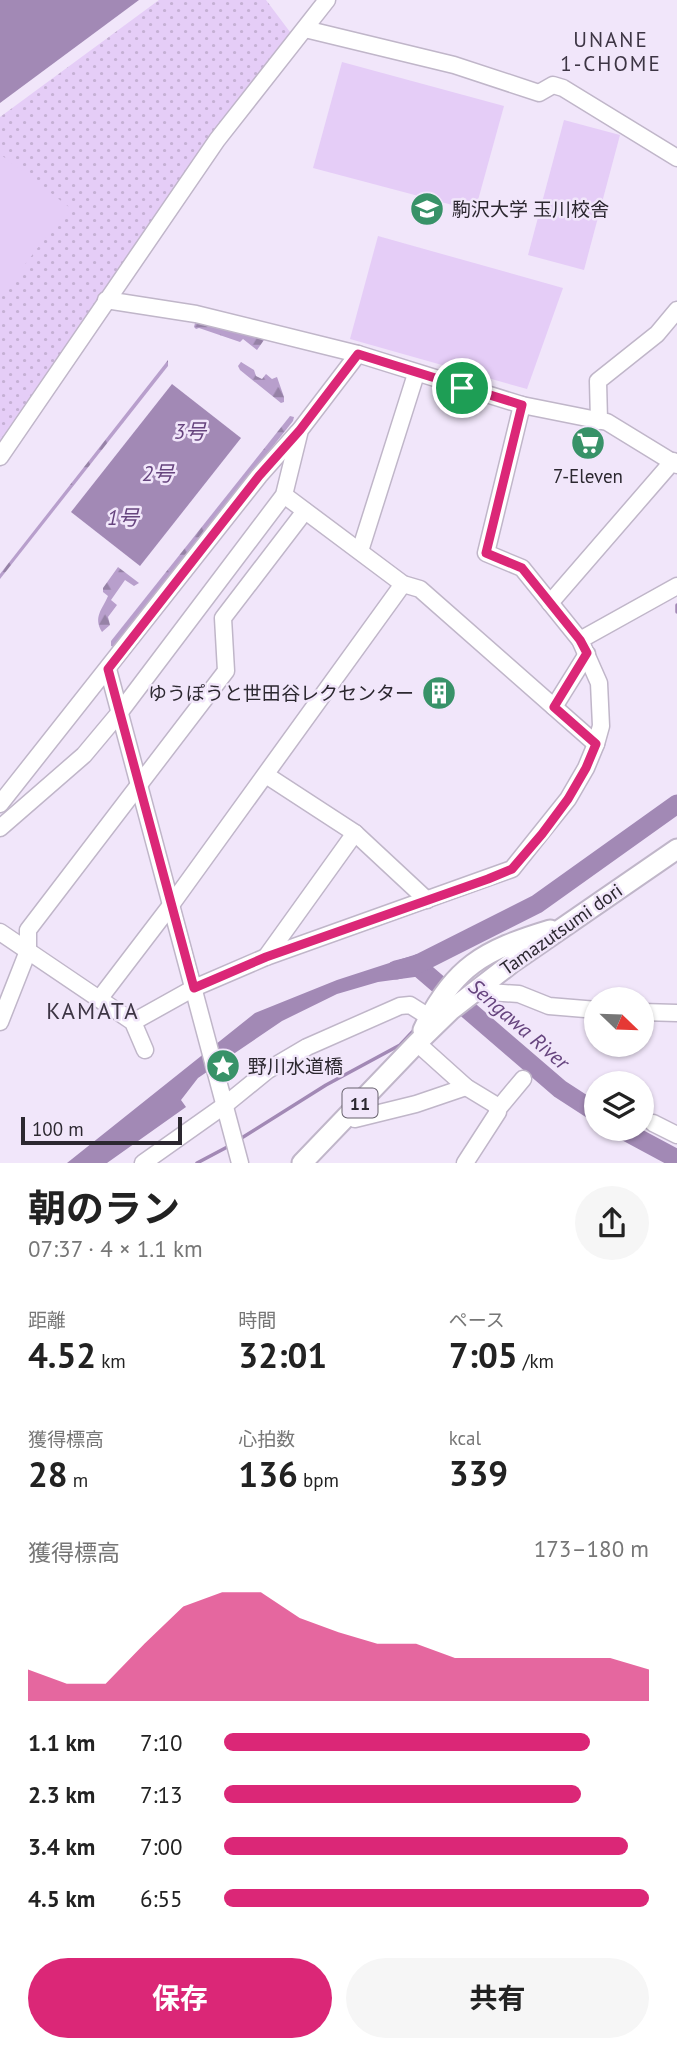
<!DOCTYPE html>
<html lang="ja">
<head>
<meta charset="utf-8">
<style>
  body { margin:0; font-family:"PT Sans","Noto Sans JP",sans-serif; background:#f6f6f6; color:#222; height:100vh; display:flex; flex-direction:column; font-size:26px; white-space:nowrap }
  * { box-sizing:border-box; margin:0 }
  p { font-size:23px; color:#767676 }
  .icon { flex:none; width:38px; height:38px; fill:none; stroke:currentColor; stroke-width:2; stroke-linecap:round; stroke-linejoin:round }
  .map { position:relative; height:1163px; overflow:hidden }
  .side { display:flex; flex-direction:column; background:#fff; flex:1 }
  .side>* { flex:none }
  .needle { width:46px; rotate:113deg }
  .controls { position:absolute; left:584px; top:987px; display:grid; gap:14px }
  .controls a { display:grid; place-items:center; width:70px; height:70px; border-radius:50%; background:#fff; box-shadow:0 2px 5px #0004; font-size:35px }
  .scale { position:absolute; left:21px; bottom:18px; width:161px; box-sizing:border-box; padding-left:7px; border:4px solid #2c2830; border-top:0; font-size:19px; line-height:24px; white-space:nowrap; color:#2c2830; -webkit-text-stroke:5px #f1e6fa; paint-order:stroke }
  .pin { position:absolute; display:grid; place-items:center; width:60px; height:60px; color:#fff; margin:-30px; border:4px solid #fff; border-radius:50%; box-shadow:0 2px 7px #0007 }
  .round { display:grid; place-items:center; flex:none; width:74px; height:74px; border-radius:37px; background:#f6f6f6 }
  .headline { display:flex; align-items:center; justify-content:space-between; height:119px; padding:0 28px }
  h1 { font-size:38px; font-weight:700; line-height:52px }
  .metrics { display:grid; grid-template-columns:repeat(3,1fr); gap:10px; height:119px; padding:7px 28px }
  .metrics div { display:grid; align-content:center }
  .metrics b { font-size:35px; font-weight:700 }
  .metrics small { font-size:19px; font-weight:400 }
  .metrics p { font-size:19px }
  .chart { height:196px; padding:14px 28px }
  .chart p { display:flex; justify-content:space-between }
  .chart svg { width:100%; height:126px; margin-top:7px; fill:#db2777; opacity:.7 }
  .primary-button { display:flex; gap:14px; margin-top:auto; padding:14px 28px }
  .primary-button a { flex:1; height:80px; border-radius:42px; background:#db2777; color:#fff; font-size:28px; font-weight:700; line-height:80px; text-align:center }
  .primary-button a+a { background:#f6f6f6; color:#222 }
  ul { padding:0 28px; list-style:none; font-size:23px }
  li { display:grid; grid-template-columns:112px 84px 1fr; align-items:center; height:52px }
  li i { height:18px; border-radius:9px; background:#db2777 }
  .map>svg:first-child { display:block }
  .grass { fill:url(#grass-dots) }
  .forest { fill:url(#forest-firs) }
  .park { fill:#e5cdf7 }
  .water { fill:#a289b5 }
  .lines { fill:none; stroke-linecap:round; stroke-linejoin:round }
  .stream { stroke:#a289b5; stroke-width:3.5 }
  .river { stroke:#a289b5; stroke-width:19 }
  .minor-casing { stroke:#c0b6c9; stroke-width:19 }
  .major-casing { stroke:#c0b6c9; stroke-width:23 }
  .minor { stroke:#fff; stroke-width:16 }
  .major { stroke:#fff; stroke-width:19 }
  .route-casing { stroke:#fff; stroke-width:14 }
  .route { stroke:#db2777; stroke-width:9 }
  .labels { text-anchor:middle; dominant-baseline:central; stroke-width:5; stroke-linejoin:round; paint-order:stroke }
  .shield { fill:#f1e6fa; stroke:#67616d; stroke-width:2 }
  .shield-label { font-size:18px; font-weight:bold; fill:#2c2830 }
  .poi-label { font-size:19px; fill:#2c2830; stroke:#f1e6fa; text-anchor:start }
  .street-label { font-size:19px; fill:#2c2830; stroke:#f1e6fa }
  .neighbourhood-label { font-size:21px; letter-spacing:2px; fill:#3d3544; stroke:#f1e6fa }
  .water-label { font-size:21px; font-style:italic; fill:#66447e; stroke:#f1e6fa }
  .quarter-label { font-size:23px; letter-spacing:2px; fill:#3d3544; stroke:#f1e6fa }
</style>
</head>
<body>
<div class="map">
<svg width="677" height="1163" viewBox="0 0 677 1163">
  <defs>
    <pattern id="grass-dots" width="8" height="8" patternUnits="userSpaceOnUse" patternTransform="scale(1.75)"><rect width="8" height="8" fill="#e5cdf7"/><path d="M2 2h.1M6 6h.1" fill="none" stroke="#c5b0d4" stroke-width="1.8" stroke-linecap="round"/></pattern>
    <pattern id="forest-firs" width="22" height="20" patternUnits="userSpaceOnUse" patternTransform="scale(1.75)"><rect width="22" height="20" fill="#b89fcc"/><path d="M5 1l3.5 6h-7zM16 11l3.5 6h-7z" fill="#9682a6"/></pattern>
  </defs>
  <rect width="100%" height="100%" fill="#f1e6fa"/>
  <!-- grass -->
  <path class="grass" d="M159,0H266L293,36L157,212L117,276L0,445V117Z"/>
  <!-- forest -->
  <g class="forest">
    <path d="M195,323L264,338V340L257,350L243,339L240,342L199,328L196,329L194,327Z"/>
    <path d="M168,360V366L0,579V574Z"/>
    <path d="M241,362L254,370L256,376L262,379L266,374L272,379L277,377L284,397V402L281,403L240,370L238,366Z"/>
    <path d="M290,416L294,417L293,421L114,647L111,646V641Z"/>
    <path d="M118,567L139,583L134,586L125,580L111,600L117,605L108,617L110,625L102,632C93,617 102,610 108,596L103,592V588Z"/>
  </g>
  <!-- park -->
  <g class="park">
    <path d="M342,62L504,106L475,211L313,168Z"/>
    <path d="M564,120L620,135L584,270L528,255Z"/>
    <path d="M0,154L69,207L0,297Z"/>
    <path d="M378,236L563,288L527,389L350,339Z"/>
  </g>
  <!-- water -->
  <g class="water">
    <path d="M0,0H139L0,103Z"/>
    <path d="M172,384L241,438L140,566L71,512Z"/>
    <path d="M417,954L422,976L378,982L337,994L282,1021L198,1078L181,1100L186,1107L107,1163H67L255,1013L337,980Z"/>
  </g>
  <g class="lines">
    <!-- stream -->
    <g class="stream">
      <path d="M677,605V612"/>
      <path d="M240,1139L326,1085L400,1045L416,1028"/>
      <path d="M197,1163L231,1145"/>
    </g>
    <!-- river -->
    <g class="river">
      <path d="M416,965L560,1089L597,1113"/>
      <path d="M396,970L416,965L537,904L677,804"/>
      <path d="M621,1129L677,1159"/>
    </g>
    <!-- minor casing -->
    <g class="minor-casing">
      <g id="minor">
        <path d="M305,29L454,65L539,93L553,85L563,88L677,158"/>
        <path d="M106,300L196,314L358,354L522,405L607,422L677,465"/>
        <path d="M599,421L598,381L657,334L677,310"/>
        <path d="M0,457L217,140L327,0"/>
        <path d="M284,495L403,584L420,589L596,744"/>
        <path d="M360,551L416,374"/>
        <path d="M550,603L673,461"/>
        <path d="M580,640L677,586"/>
        <path d="M108,669L240,1163"/>
        <path d="M554,707L587,654"/>
        <path d="M266,775L355,833L427,900"/>
        <path d="M0,804L259,476L298,432"/>
        <path d="M0,828L84,755L120,712L284,495L300,430L358,354"/>
        <path d="M0,932L133,1022L145,1050"/>
        <path d="M266,957L355,833"/>
        <path d="M481,986L489,992L519,994L549,1006L597,1010"/>
        <path d="M100,998L171,905L403,584"/>
        <path d="M642,1012L677,1013"/>
        <path d="M0,1022L28,951V930L226,671L223,618L305,511"/>
        <path d="M133,1022L194,988L266,957L512,869L568,799L586,768L596,744L601,726L599,683L580,640L522,568L486,553L522,405"/>
        <path d="M417,1043L466,1087L494,1104L498,1109"/>
        <path d="M349,1114L355,1119L416,1104L466,1087"/>
        <path d="M653,1123L677,1135"/>
        <path d="M143,1163L225,1105L268,1070L307,1047L400,1006L410,1005L429,1017"/>
        <path d="M465,1163L498,1112V1109L523,1079"/>
      </g>
    </g>
    <!-- major casing -->
    <g class="major-casing">
      <g id="major">
        <path d="M423,1030C453,967 484,950 550,930"/>
        <path d="M302,1163L417,1043L451,1010L513,962L677,849"/>
      </g>
    </g>
    <!-- minor -->
    <use href="#minor" class="minor"/>
    <!-- major -->
    <use href="#major" class="major"/>
  </g>
  <g class="lines">
    <!-- route casing -->
    <g class="route-casing">
      <path id="route" d="M358,354L522,405L486,553L522,568L580,640L587,653L554,707L596,744L586,768L568,799L542,834L512,869L488,879L266,957L194,988L108,669L259,476L300,430Z"/>
    </g>
    <!-- route -->
    <use href="#route" class="route"/>
  </g>
  <!-- icons -->
  <defs>
    <g id="university-disc" transform="scale(1.75)"><circle r="9.5" fill="#389268" stroke="#f1e6fa"/><path d="M0-5L7-2L0 1L-7-2ZM-4 1L0 2.5L4 1V4Q0 6-4 4Z" fill="#fff"/></g>
    <g id="supermarket-disc" transform="scale(1.75)"><circle r="9.5" fill="#389268" stroke="#f1e6fa"/><path d="M-6-5.5h2.5l.6 2H6L4.5 2H-2.5L-4.4-4H-6ZM-1.5 3.2a1.3 1.3 0 1 0 .1 0ZM3 3.2a1.3 1.3 0 1 0 .1 0Z" fill="#fff"/></g>
    <g id="building-disc" transform="scale(1.75)"><circle r="9.5" fill="#389268" stroke="#f1e6fa"/><path d="M-4-6H4V6H1V3H-1V6H-4ZM-2.5-4.3h1.7v1.8h-1.7ZM.8-4.3h1.7v1.8H.8ZM-2.5-1h1.7V.8h-1.7ZM.8-1h1.7V.8H.8Z" fill="#fff"/></g>
    <g id="sight-disc" transform="scale(1.75)"><circle r="9.5" fill="#389268" stroke="#f1e6fa"/><path d="M0-6L1.8-2.2L6-1.7L2.9 1.2L3.7 5.4L0 3.3L-3.7 5.4L-2.9 1.2L-6-1.7L-1.8-2.2Z" fill="#fff"/></g>
  </defs>
  <g fill-rule="evenodd">
    <use href="#university-disc" x="427" y="209"/>
    <use href="#supermarket-disc" x="588" y="443"/>
    <use href="#building-disc" x="439" y="693"/>
    <use href="#sight-disc" x="223" y="1066"/>
  </g>
  <g class="labels">
    <!-- shield labels -->
    <rect class="shield" x="342.5" y="1088.5" width="35" height="29" rx="5"/>
    <g class="shield-label">
      <text x="360" y="1103">11</text>
    </g>
    <!-- poi labels -->
    <g class="poi-label">
      <text x="452" y="209">駒沢大学 玉川校舎</text>
      <text x="588" y="476" text-anchor="middle">7-Eleven</text>
      <text x="414" y="693" text-anchor="end">ゆうぽうと世田谷レクセンター</text>
      <text x="248" y="1066">野川水道橋</text>
    </g>
    <!-- street labels -->
    <g class="street-label">
      <text transform="translate(561 929) rotate(-35)">Tamazutsumi dori</text>
    </g>
    <!-- neighbourhood labels -->
    <g class="neighbourhood-label">
      <text x="611" y="39">UNANE<tspan x="611" dy="24">1-CHOME</tspan></text>
    </g>
    <!-- water labels -->
    <g class="water-label">
      <text x="190" y="431">3号</text>
      <text x="158" y="473">2号</text>
      <text x="123" y="517">1号</text>
      <text transform="translate(519 1024) rotate(41)">Sengawa River</text>
    </g>
    <!-- quarter labels -->
    <g class="quarter-label">
      <text x="93" y="1010">KAMATA</text>
    </g>
  </g>
</svg>
<div class="controls">
<a><svg class="needle" viewBox="-14 -14 28 28"><path d="M0-13l5 13h-10z" fill="#e53935"/><path d="M0 13l5-13h-10z" fill="#767676"/></svg></a>
<a><svg class="icon" aria-label="layers" viewBox="0 0 24 24"><path d="M12 4l9 5-9 5-9-5zM3 14l9 5 9-5"/></svg></a>
</div>
<div class="scale">100 m</div>
<div class="pin" style="left:462px;top:388px;background:#1e9e55"><svg class="icon" aria-label="arrive" viewBox="0 0 24 24"><path d="M6 21V4h12l-3 4 3 4H6"/></svg></div>
</div>
<section class="side">
<div class="headline"><div><h1>朝のラン</h1><p>07:37 · 4 × 1.1 km</p></div><a class="round"><svg class="icon" aria-label="share" viewBox="0 0 24 24"><path d="M12 15V3M7 8l5-5 5 5M5 13v7h14v-7"/></svg></a></div>
<div class="metrics">
<div><p>距離</p><b>4.52<small> km</small></b></div>
<div><p>時間</p><b>32:01</b></div>
<div><p>ペース</p><b>7:05<small> /km</small></b></div>
</div>
<div class="metrics">
<div><p>獲得標高</p><b>28<small> m</small></b></div>
<div><p>心拍数</p><b>136<small> bpm</small></b></div>
<div><p>kcal</p><b>339</b></div>
</div>
<div class="chart"><p><span>獲得標高</span>173–180 m</p>
<svg viewBox="0 0 160 44" preserveAspectRatio="none"><path d="M0 44V33L10 38L20 38L30 24L40 11L50 6L60 6L70 15L80 20L90 24L100 24L110 29L120 29L130 29L140 29L150 29L160 33V44z"/></svg>
</div>
<ul>
<li><b>1.1 km</b>7:10<i style="width:86%"></i></li>
<li><b>2.3 km</b>7:13<i style="width:84%"></i></li>
<li><b>3.4 km</b>7:00<i style="width:95%"></i></li>
<li><b>4.5 km</b>6:55<i style="width:100%"></i></li>
</ul>
<div class="primary-button"><a>保存</a><a>共有</a></div>
</section>
</body>
</html>
